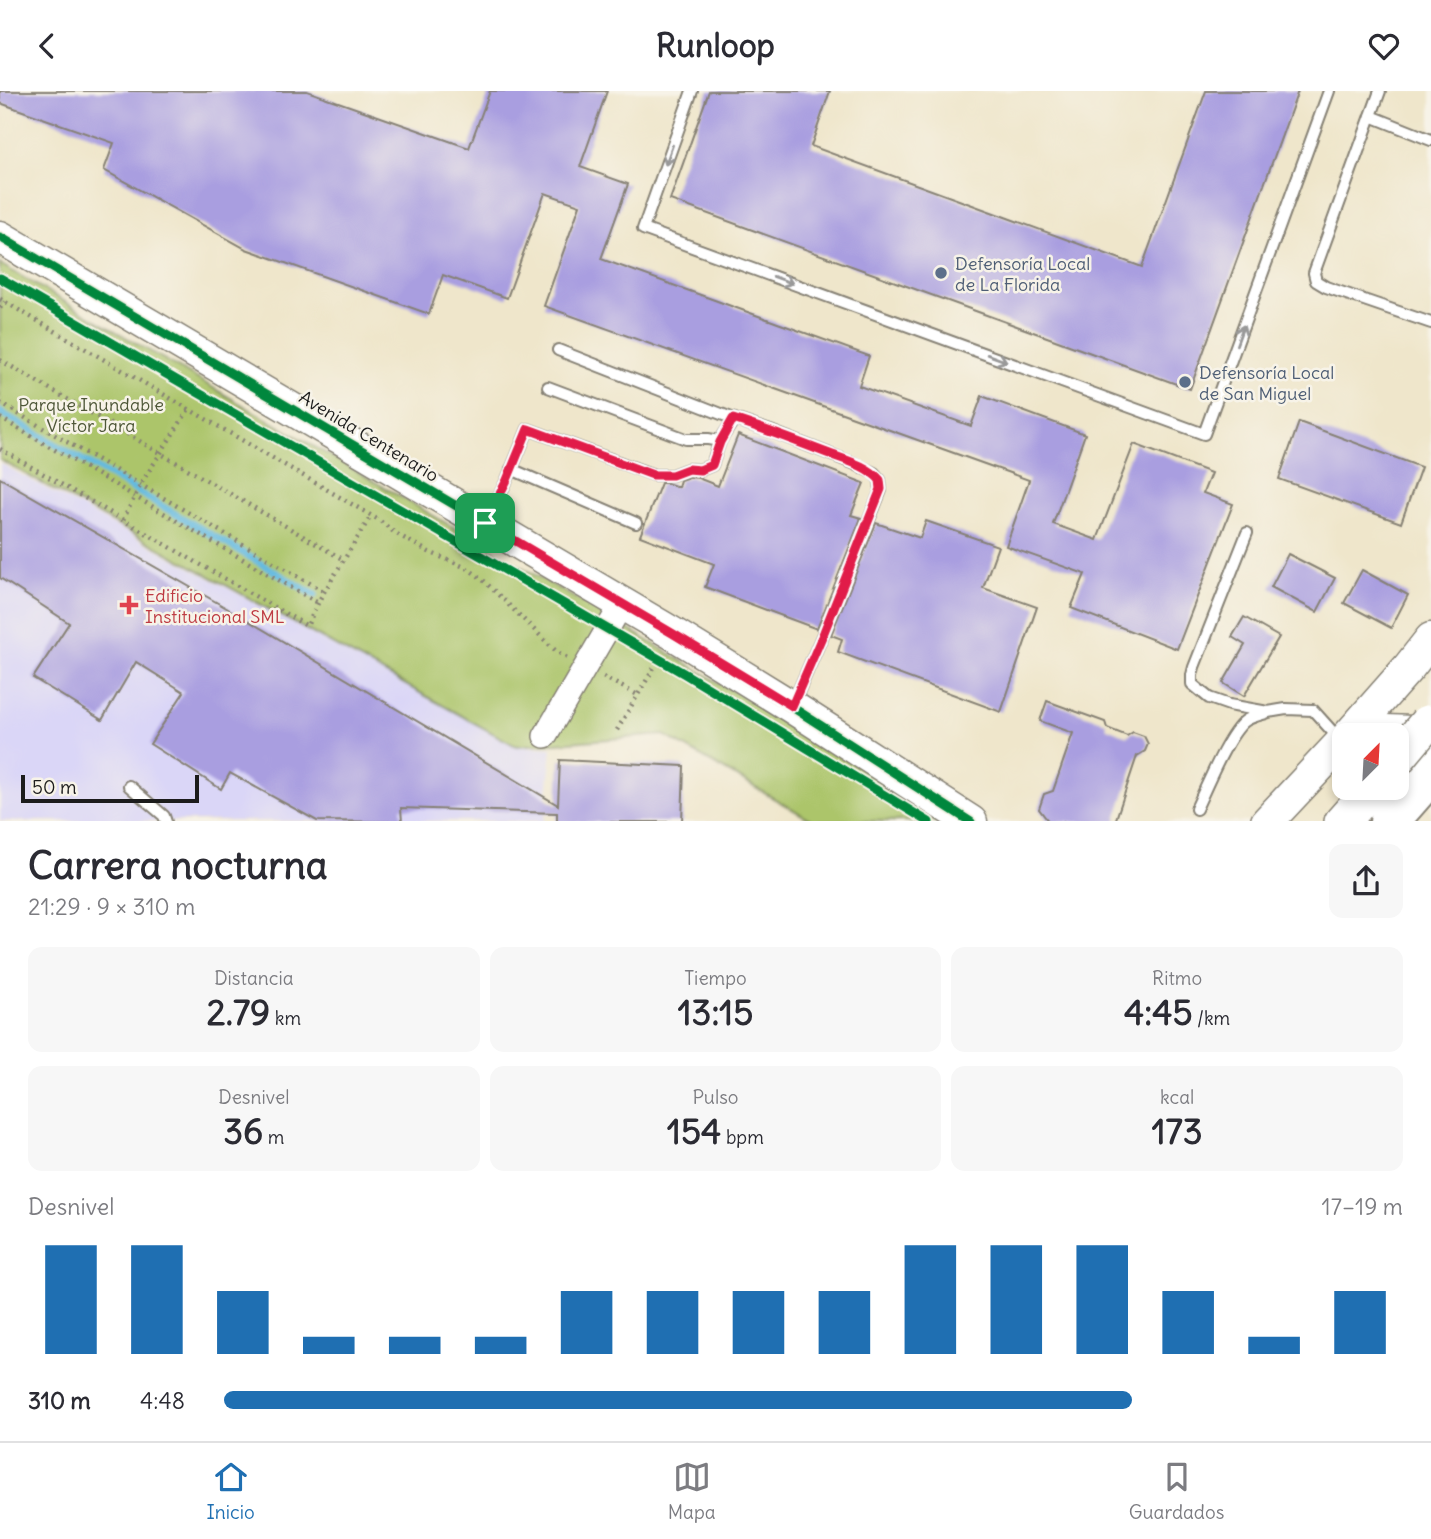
<!DOCTYPE html>
<html lang="es">
<head>
<meta charset="utf-8">
<style>
  body { margin:0; font-family:Delius,sans-serif; background:#f7f7f7; color:#2b2b33; height:100vh; display:flex; flex-direction:column; font-size:26px; white-space:nowrap }
  * { box-sizing:border-box; margin:0 }
  p { font-size:23px; color:#7c7c81 }
  .icon { flex:none; width:38px; height:38px; fill:none; stroke:currentColor; stroke-width:2; stroke-linecap:round; stroke-linejoin:round }
  .map { position:relative; height:730px; overflow:hidden }
  .sheet { display:flex; flex-direction:column; background:#fff; flex:1 }
  .sheet>* { flex:none }
  .needle { width:46px; rotate:24deg }
  .tools { position:absolute; left:1332px; top:632px; display:grid; gap:14px }
  .tools a { display:grid; place-items:center; width:77px; height:77px; border-radius:14px; background:#fff; box-shadow:0 4px 10px #0003; font-size:35px }
  .scale { position:absolute; left:21px; bottom:18px; width:178px; box-sizing:border-box; padding-left:7px; border:4px solid #1c1c1c; border-top:0; font-size:19px; line-height:24px; white-space:nowrap; color:#1c1c1c; -webkit-text-stroke:5px #f7f3e8; paint-order:stroke }
  .pin { position:absolute; display:grid; place-items:center; width:60px; height:60px; color:#fff; margin:-30px; border-radius:14px; box-shadow:0 4px 10px #0006 }
  .round { display:grid; place-items:center; flex:none; width:74px; height:74px; border-radius:14px; background:#f7f7f7 }
  .overview { display:flex; align-items:center; justify-content:space-between; height:119px; padding:0 28px }
  h1 { font-size:38px; font-weight:700; line-height:52px }
  .figures { display:grid; grid-template-columns:repeat(3,1fr); gap:10px; height:119px; padding:7px 28px }
  .figures div { display:grid; align-content:center; border-radius:14px; background:#f7f7f7; text-align:center }
  .figures b { font-size:35px; font-weight:700 }
  .figures small { font-size:19px; font-weight:400 }
  .figures p { font-size:19px }
  .chart { height:196px; padding:14px 28px }
  .chart p { display:flex; justify-content:space-between }
  .chart svg { width:100%; height:126px; margin-top:7px; stroke:#1f6fb2; stroke-width:6 }
  ul { padding:0 28px; list-style:none; font-size:23px }
  li { display:grid; grid-template-columns:112px 84px 1fr; align-items:center; height:52px }
  li i { height:18px; border-radius:9px; background:#1f6fb2 }
  header { display:flex; justify-content:space-between; align-items:center; height:91px; padding:0 28px; background:#fff; font-size:32px; font-weight:700 }
  .tabs { display:flex; justify-content:space-around; align-items:center; height:98px; border-top:2px solid #e1e1e2; background:#fff; font-size:19px; color:#7c7c81 }
  .tabs a { display:grid; justify-items:center; gap:4px }
  .tabs .on { color:#1f6fb2 }
  .map>svg:first-child { display:block }
  .built { fill:#dad6f7 }
  .green { fill:#acc56b; stroke:#647044; stroke-width:2 }
  .lines { fill:none; stroke-linecap:round; stroke-linejoin:round }
  .stream { stroke:#63bae0; stroke-width:7 }
  .building { fill:#a99ee0 }
  .lane-casing { stroke:#868174; stroke-width:14 }
  .street-casing { stroke:#868174; stroke-width:26 }
  .secondary-casing { stroke:#868174; stroke-width:35 }
  .primary-casing { stroke:#868174; stroke-width:38 }
  .highway-casing { stroke:#868174; stroke-width:42 }
  .path { stroke:#868174; stroke-width:4.5; stroke-dasharray:2 5; stroke-linecap:butt }
  .lane { stroke:#fff; stroke-width:10 }
  .street { stroke:#fff; stroke-width:23 }
  .secondary { stroke:#fff; stroke-width:32 }
  .primary { stroke:#fff; stroke-width:35 }
  .highway { stroke:#fff; stroke-width:38 }
  .primary-bridge-casing { stroke:#868174; stroke-width:38; stroke-linecap:butt }
  .primary-bridge { stroke:#fff; stroke-width:35 }
  .cycleway-casing { stroke:#f7f3e8; stroke-width:13 }
  .cycleway { stroke:#00873e; stroke-width:9 }
  .oneway { stroke:#999 }
  .route-casing { stroke:#fff; stroke-width:14 }
  .route { stroke:#e11d48; stroke-width:9 }
  .service-dot { fill:#5c6f8a; stroke:#f7f3e8; stroke-width:2.5 }
  .health-dot { fill:#e0444e; stroke:#f7f3e8; stroke-width:2.5 }
  .labels { text-anchor:middle; dominant-baseline:central; stroke-width:5; stroke-linejoin:round; paint-order:stroke }
  .service-label { font-size:18px; fill:#4e5e75; stroke:#f7f3e8; text-anchor:start }
  .park-label { font-size:18px; fill:#4e5738; stroke:#f7f3e8 }
  .street-label { font-size:18px; fill:#1c1c1c; stroke:#f7f3e8 }
  .health-label { font-size:18px; fill:#be3a42; stroke:#f7f3e8; text-anchor:start }
</style>
</head>
<body>
<header><svg class="icon" aria-label="back" viewBox="0 0 24 24"><path d="M15 5l-7 7 7 7"/></svg>Runloop<svg class="icon" aria-label="heart" viewBox="0 0 24 24"><path d="M12 20l-8-8c-3-5 5-10 8-4 3-6 11-1 8 4z"/></svg></header>
<div class="map">
<svg width="1431" height="731" viewBox="0 0 1431 731">
  <rect width="100%" height="100%" fill="#f7f3e8"/>
  <filter id="ink" filterUnits="userSpaceOnUse"><feTurbulence type="fractalNoise" baseFrequency=".0143" numOctaves="2"/><feDisplacementMap in="SourceGraphic" scale="14" xChannelSelector="R" yChannelSelector="G"/><feConvolveMatrix kernelMatrix="1 2 1 2 8 2 1 2 1" color-interpolation-filters="sRGB"/></filter>
  <filter id="wash" filterUnits="userSpaceOnUse"><feTurbulence type="fractalNoise" baseFrequency=".00686" numOctaves="4" result="noise"/><feDisplacementMap in="SourceGraphic" scale="28" xChannelSelector="R" yChannelSelector="G"/><feGaussianBlur stdDeviation="1.57" result="paint"/><feColorMatrix in="noise" values="0 0 0 0 0 0 0 0 0 0 0 0 0 0 0 0 0 1.4 0 .05"/><feComposite in="paint" operator="in"/></filter>
  <g filter="url(#wash)">
    <rect width="100%" height="100%" fill="#efe6cb"/>
    <!-- built -->
    <path class="built" d="M0,372L515,655L552,657L544,730H0Z"/>
    <!-- green -->
    <path class="green" d="M0,173L623,535L953,730H813L664,644L516,655L0,369Z"/>
    <g class="lines">
      <!-- stream -->
      <path class="stream" d="M0,321L315,504"/>
    </g>
    <g id="blocks">
      <!-- building -->
      <g class="building">
        <path d="M0,0H307L469,57L490,0H607L580,76L628,93L601,168L869,265L859,295L971,335L982,305L1085,343L1053,433L1097,449L1134,353L1211,382L1203,402L1233,413L1177,558L1071,517L1085,483L1006,455L1029,389L544,215L580,114L545,102L507,207L443,184L429,223L246,158L104,79L114,52L0,12Z"/>
        <path d="M709,0H830L811,55L1142,176L1206,0H1298L1190,298L670,109Z"/>
        <path d="M1299,331L1421,376L1401,432L1279,388Z"/>
        <path d="M738,344L864,392L851,424L861,427L817,538L705,496L714,473L640,445L661,392H667L678,396L680,389L689,386L698,387L718,395Z"/>
        <path d="M0,387L237,523L558,714L560,669L684,675L682,731H557V722L401,717L402,731L317,730L230,682L221,698L150,653L184,601L136,571L102,629L33,587L69,532L0,487Z"/>
        <path d="M926,430L998,455L983,497L1037,516L1001,621L838,561L842,548L831,544L876,432L920,447Z"/>
        <path d="M1288,463L1335,487L1317,521L1271,496Z"/>
        <path d="M1362,479L1408,504L1391,537L1344,512Z"/>
        <path d="M1244,526L1279,546L1244,605L1223,592L1245,554L1232,546Z"/>
        <path d="M1047,610L1105,631L1107,637L1127,645L1133,641L1144,645L1148,653L1145,660L1137,665L1115,731H1049L1039,718L1044,703L1053,700L1073,642L1040,630Z"/>
      </g>
    </g>
  </g>
  <g filter="url(#ink)">
    <use href="#blocks" fill-opacity="0" stroke="#868174" stroke-width="2"/>
    <g class="lines">
      <!-- lane casing -->
      <g class="lane-casing">
        <g id="lane">
          <path d="M692,0L643,138L1204,343L1329,0"/>
          <path d="M1380,0L1314,182L1316,190L1326,196L1431,232"/>
          <path d="M1371,25L1431,49"/>
          <path d="M558,259L734,328L773,341L853,372L874,382L880,389L881,399L824,541L793,613"/>
          <path d="M548,296L686,348H708L720,350"/>
          <path d="M511,378L636,432"/>
          <path d="M487,430L507,389L528,338L654,384H672L688,378L700,379L712,374L720,350L734,328"/>
          <path d="M1247,442L1194,576L1192,584V593L1209,607L1229,614L1268,621L1286,618L1313,619L1340,649"/>
          <path d="M129,695L164,725L166,731"/>
          <path d="M1196,718C1206,697 1228,643 1245,630C1250,626 1259,624 1266,622"/>
        </g>
      </g>
      <!-- street casing -->
      <g class="street-casing">
        <path id="street" d="M545,645L622,513"/>
      </g>
      <!-- secondary casing -->
      <g class="secondary-casing">
        <g id="secondary">
          <path d="M0,146L672,542L792,616L971,731"/>
          <path d="M1349,644L1409,576L1431,548"/>
          <path d="M1365,644L1385,640L1413,641L1431,655"/>
          <path d="M1267,731L1344,649"/>
        </g>
      </g>
      <!-- primary casing -->
      <g class="primary-casing">
        <path id="primary" d="M1342,731L1373,696"/>
      </g>
      <!-- highway casing -->
      <g class="highway-casing">
        <path id="highway" d="M1389,731L1431,683"/>
      </g>
      <!-- path -->
      <g class="path">
        <path d="M0,208L379,429L395,442L429,461L467,477L481,487L556,560L567,567"/>
        <path d="M0,217L5,211"/>
        <path d="M0,269L344,469"/>
        <path d="M0,312L325,501"/>
        <path d="M0,327L318,512"/>
        <path d="M0,358L307,535L321,506L371,425"/>
        <path d="M123,429L142,391L189,318"/>
        <path d="M603,586L638,604"/>
        <path d="M617,639L661,565"/>
      </g>
      <!-- lane -->
      <use href="#lane" class="lane"/>
      <!-- street -->
      <use href="#street" class="street"/>
      <!-- secondary -->
      <use href="#secondary" class="secondary"/>
      <!-- primary -->
      <use href="#primary" class="primary"/>
      <!-- highway -->
      <use href="#highway" class="highway"/>
      <!-- primary-bridge casing -->
      <g class="primary-bridge-casing">
        <path id="primary-bridge" d="M1396,669L1427,632"/>
      </g>
      <!-- primary-bridge -->
      <use href="#primary-bridge" class="primary-bridge"/>
      <!-- cycleway casing -->
      <g class="cycleway-casing">
        <g id="cycleway">
          <path d="M0,146L672,542L792,616L971,731"/>
          <path d="M0,187L685,583L929,731"/>
        </g>
      </g>
      <!-- cycleway -->
      <use href="#cycleway" class="cycleway"/>
    </g>
    <!-- one-way arrows -->
    <defs><path id="oneway-shaft" d="M-6 0H5M1.5-3L5.5 0L1.5 3" fill="none" stroke-width="1.6" stroke-linecap="round" stroke-linejoin="round" transform="scale(1.75)"/></defs>
    <g class="oneway">
      <use href="#oneway-shaft" transform="translate(669 64) rotate(110)"/>
      <use href="#oneway-shaft" transform="translate(783 189) rotate(20)"/>
      <use href="#oneway-shaft" transform="translate(1240 244) rotate(-70)"/>
      <use href="#oneway-shaft" transform="translate(997 267) rotate(20)"/>
    </g>
  </g>
  <g class="lines" filter="url(#ink)">
    <!-- route casing -->
    <g class="route-casing">
      <path id="route" d="M733,328C765,338 796,350 827,362C845,369 867,374 880,389L881,398L824,541L792,615L672,542L485,432L507,389L528,338L653,384H672L688,378L700,379L712,374L720,351Z"/>
    </g>
    <!-- route -->
    <use href="#route" class="route"/>
  </g>
  <!-- markers -->
  <g class="service-dot">
    <circle cx="941" cy="182" r="7"/>
    <circle cx="1185" cy="291" r="7"/>
  </g>
  <path class="health-dot" d="M125.5 503.5h7v7h7v7h-7v7h-7v-7h-7v-7h7z"/>
  <g class="labels">
    <!-- service labels -->
    <g class="service-label">
      <text x="955" y="172">Defensoría Local<tspan x="955" dy="21">de La Florida</tspan></text>
      <text x="1199" y="281">Defensoría Local<tspan x="1199" dy="21">de San Miguel</tspan></text>
    </g>
    <!-- park labels -->
    <g class="park-label">
      <text x="91" y="313">Parque Inundable<tspan x="91" dy="21">Víctor Jara</tspan></text>
    </g>
    <!-- street labels -->
    <g class="street-label">
      <text transform="translate(369 345) rotate(31)">Avenida Centenario</text>
    </g>
    <!-- health labels -->
    <g class="health-label">
      <text x="145" y="504">Edificio<tspan x="145" dy="21">Institucional SML</tspan></text>
    </g>
  </g>
</svg>
<div class="tools">
<a><svg class="needle" viewBox="-14 -14 28 28"><path d="M0-13l5 13h-10z" fill="#e53935"/><path d="M0 13l5-13h-10z" fill="#7c7c81"/></svg></a>
</div>
<div class="scale">50 m</div>
<div class="pin" style="left:485px;top:432px;background:#1e9e55"><svg class="icon" aria-label="arrive" viewBox="0 0 24 24"><path d="M6 21V4h12l-3 4 3 4H6"/></svg></div>
</div>
<section class="sheet">
<div class="overview"><div><h1>Carrera nocturna</h1><p>21:29 · 9 × 310 m</p></div><a class="round"><svg class="icon" aria-label="share" viewBox="0 0 24 24"><path d="M12 15V3M7 8l5-5 5 5M5 13v7h14v-7"/></svg></a></div>
<div class="figures">
<div><p>Distancia</p><b>2.79<small> km</small></b></div>
<div><p>Tiempo</p><b>13:15</b></div>
<div><p>Ritmo</p><b>4:45<small> /km</small></b></div>
</div>
<div class="figures">
<div><p>Desnivel</p><b>36<small> m</small></b></div>
<div><p>Pulso</p><b>154<small> bpm</small></b></div>
<div><p>kcal</p><b>173</b></div>
</div>
<div class="chart"><p><span>Desnivel</span>17–19 m</p>
<svg viewBox="0 0 160 44" preserveAspectRatio="none"><path d="M5 44V6M15 44V6M25 44V22M35 44V38M45 44V38M55 44V38M65 44V22M75 44V22M85 44V22M95 44V22M105 44V6M115 44V6M125 44V6M135 44V22M145 44V38M155 44V22"/></svg>
</div>
<ul>
<li><b>310 m</b>4:48<i style="width:77%"></i></li>
</ul>
</section>
<nav class="tabs">
<a class="on"><svg class="icon" aria-label="home" viewBox="0 0 24 24"><path d="M3 11l9-7 9 7M6 9v11h12V9"/></svg>Inicio</a>
<a><svg class="icon" aria-label="map" viewBox="0 0 24 24"><path d="M3 6l6-2 6 2 6-2v14l-6 2-6-2-6 2zM9 4v14M15 6v14"/></svg>Mapa</a>
<a><svg class="icon" aria-label="saved" viewBox="0 0 24 24"><path d="M7 4h10v16l-5-4-5 4z"/></svg>Guardados</a>
</nav>
</body>
</html>
